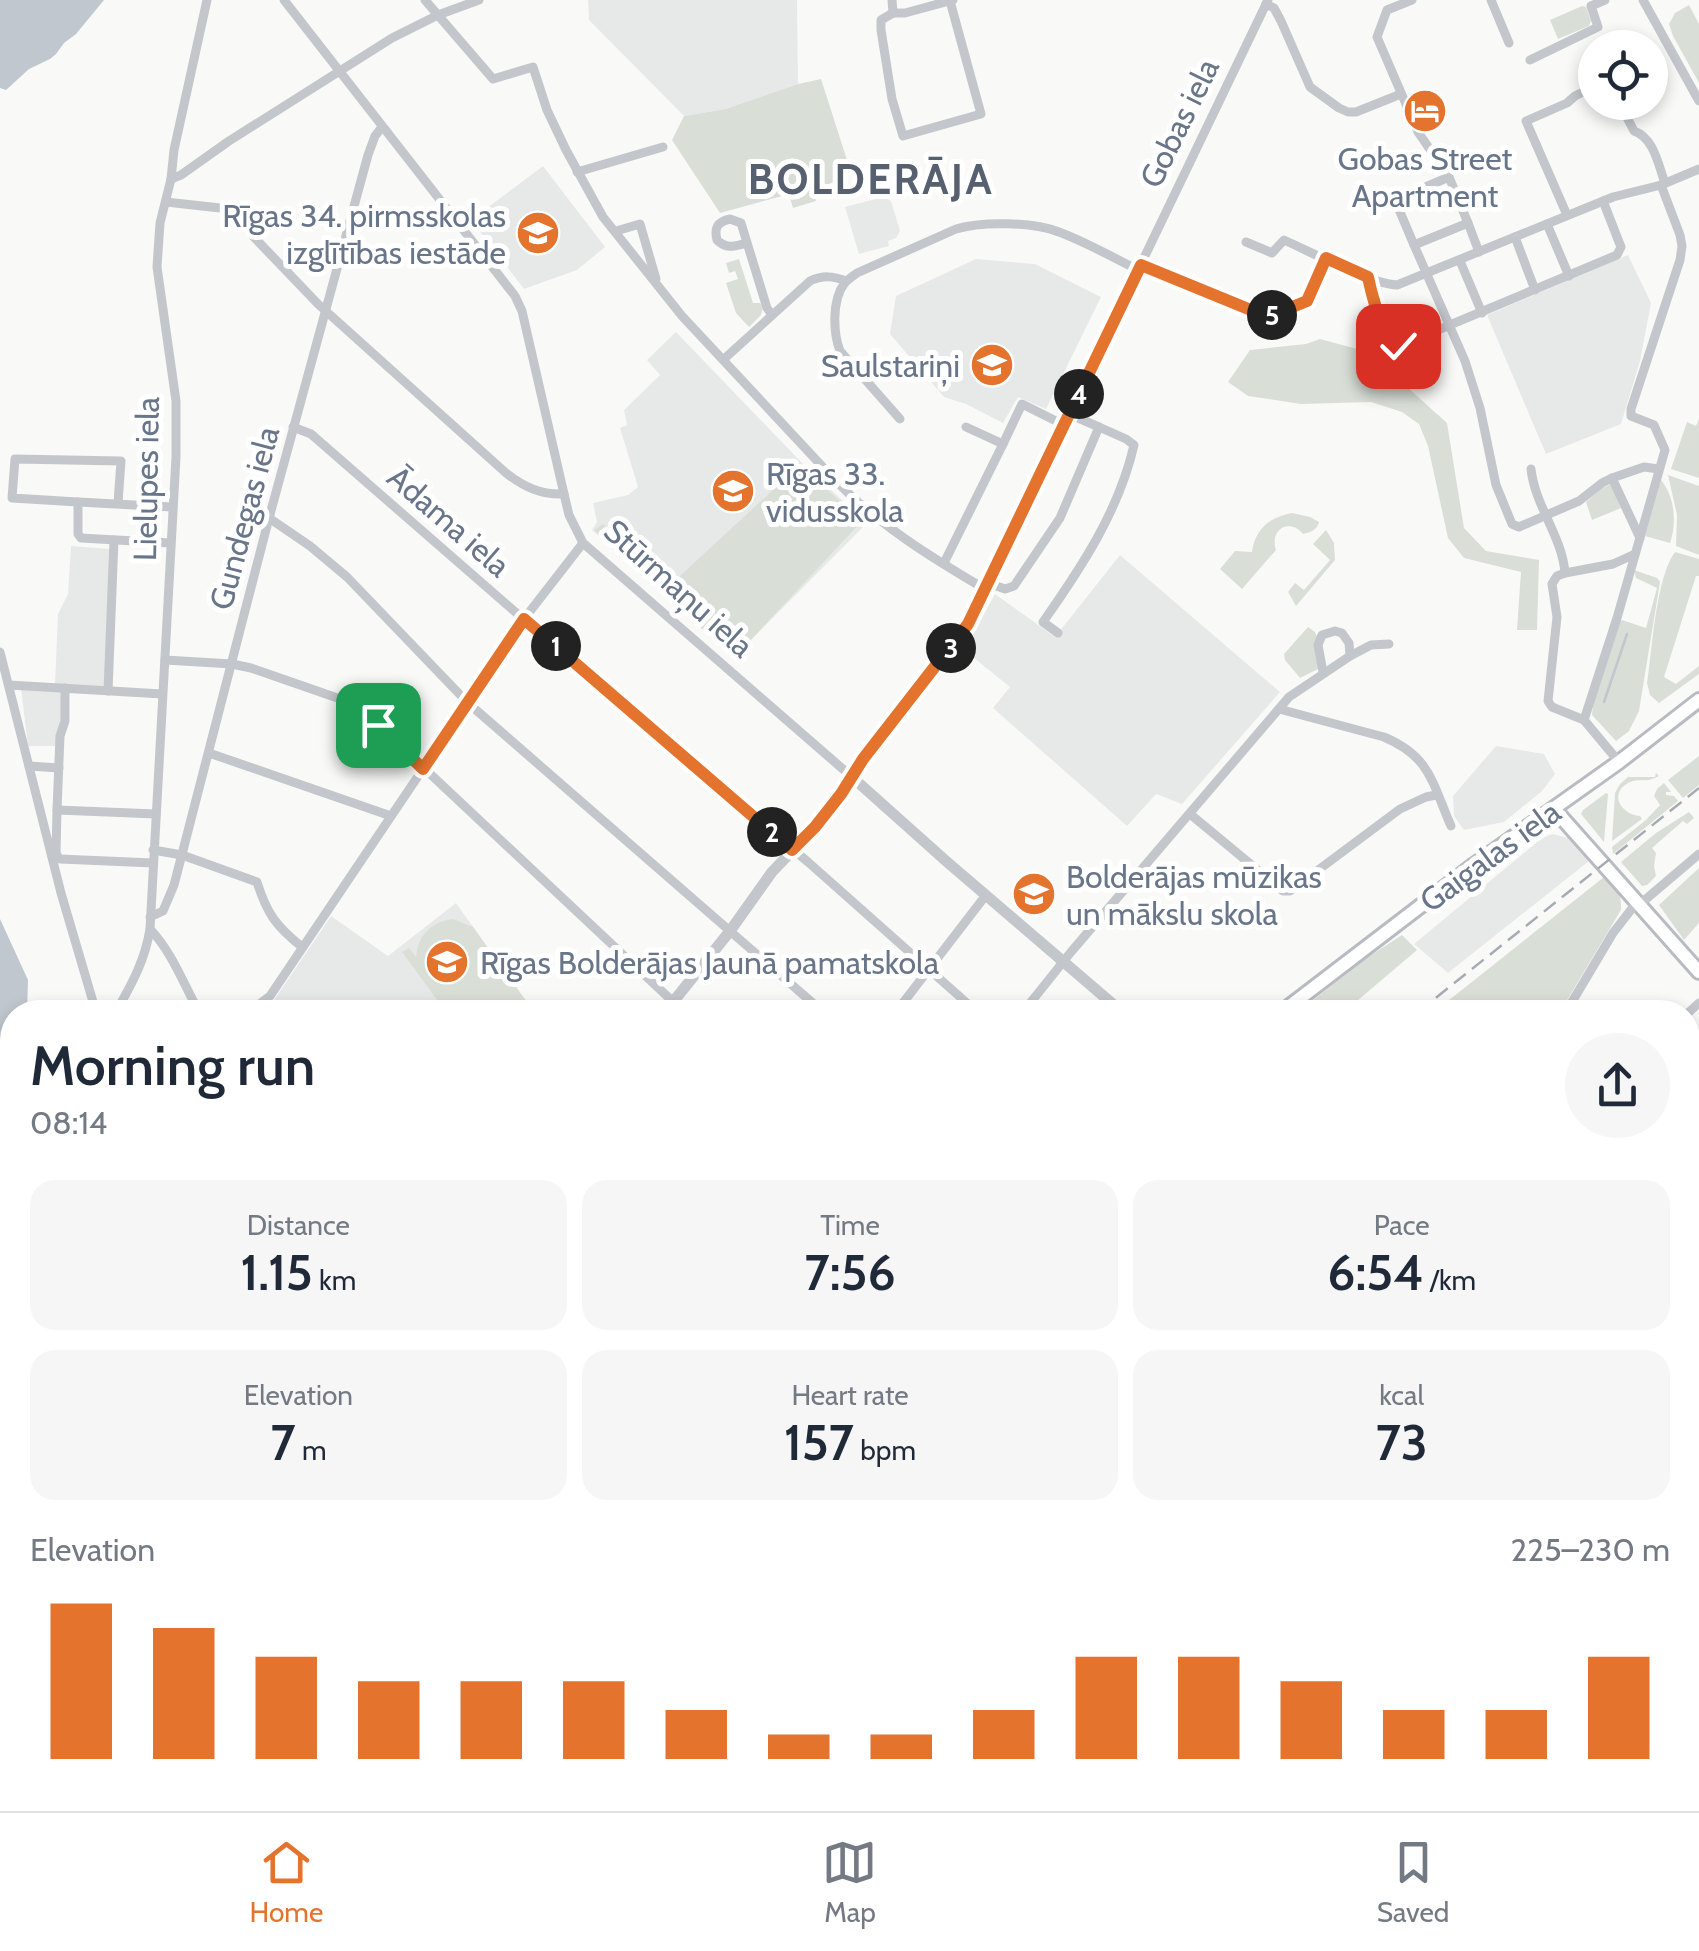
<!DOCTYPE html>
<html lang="en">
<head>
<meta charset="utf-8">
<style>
  body { margin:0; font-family:Cabin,sans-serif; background:#f6f6f7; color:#1f2937; height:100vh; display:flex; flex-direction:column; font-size:38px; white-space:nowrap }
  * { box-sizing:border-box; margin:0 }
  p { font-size:32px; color:#747a83 }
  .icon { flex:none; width:55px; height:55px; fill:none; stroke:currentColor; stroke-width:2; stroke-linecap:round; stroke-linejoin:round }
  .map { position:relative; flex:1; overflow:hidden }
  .panel { position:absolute; left:0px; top:1000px; width:1700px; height:812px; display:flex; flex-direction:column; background:#fff; border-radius:40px 40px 0 0; box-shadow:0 5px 15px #0003 }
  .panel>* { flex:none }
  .fabs { position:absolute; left:1578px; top:30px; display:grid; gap:20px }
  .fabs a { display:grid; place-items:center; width:90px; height:90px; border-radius:50%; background:#fff; box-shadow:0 5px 15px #0003; font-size:50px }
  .pin { position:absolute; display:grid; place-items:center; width:85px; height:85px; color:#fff; margin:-42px; border-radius:20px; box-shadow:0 5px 15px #0006 }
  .km { position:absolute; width:50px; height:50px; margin:-25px; border-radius:50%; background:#222; color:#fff; font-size:28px; line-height:50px; text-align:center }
  .round { display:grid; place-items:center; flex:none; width:105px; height:105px; border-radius:52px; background:#f6f6f7 }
  .head { display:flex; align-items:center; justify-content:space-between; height:170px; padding:0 30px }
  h1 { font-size:55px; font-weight:600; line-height:75px }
  .metrics { display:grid; grid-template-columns:repeat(3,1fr); gap:15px; height:170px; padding:10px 30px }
  .metrics div { display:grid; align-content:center; border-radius:25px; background:#f6f6f7; text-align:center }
  .metrics b { font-size:50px; font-weight:600 }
  .metrics small { font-size:28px; font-weight:400 }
  .metrics p { font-size:28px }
  .chart { height:280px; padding:20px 30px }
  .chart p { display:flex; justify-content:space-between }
  .chart svg { width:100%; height:180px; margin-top:10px; stroke:#e4732d; stroke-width:6 }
  .tab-bar { display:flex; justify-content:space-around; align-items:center; height:140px; border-top:2px solid #e0e1e3; background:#fff; font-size:28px; color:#747a83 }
  .tab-bar a { display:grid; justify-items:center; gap:5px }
  .tab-bar .selected { color:#e4732d }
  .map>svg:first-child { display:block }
  .built { fill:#e7e9e9 }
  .green { fill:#d9dfd7 }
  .water { fill:#c0c7ce }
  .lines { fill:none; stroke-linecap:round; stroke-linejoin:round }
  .stream { stroke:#c0c7ce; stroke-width:2.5 }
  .secondary-casing { stroke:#b8bcc2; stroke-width:18 }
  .minor { stroke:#c3c7cc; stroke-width:9 }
  .tertiary { stroke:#c3c7cc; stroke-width:11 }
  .secondary { stroke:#fff; stroke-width:12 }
  .rail { stroke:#a6abb3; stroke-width:2.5; stroke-dasharray:15 8; stroke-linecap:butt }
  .route-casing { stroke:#fff; stroke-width:20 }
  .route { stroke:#e4732d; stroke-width:12 }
  .labels { text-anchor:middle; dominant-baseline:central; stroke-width:10; stroke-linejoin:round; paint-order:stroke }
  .street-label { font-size:32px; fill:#697689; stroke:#fff }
  .poi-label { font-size:32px; fill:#697689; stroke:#fff; text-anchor:start }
  .district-label { font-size:42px; font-weight:bold; letter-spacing:2.5px; fill:#57606e; stroke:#fff }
</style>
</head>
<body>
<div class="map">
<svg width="1699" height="1811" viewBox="0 0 1699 1811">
  <rect width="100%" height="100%" fill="#f9faf8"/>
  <!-- built -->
  <g class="built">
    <path d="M588,0H797L798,84L725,109L684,116L589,20Z"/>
    <path d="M543,166L605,247L577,270L524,289L471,220Z"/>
    <path d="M883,197L891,201L900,231L896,238L888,241L889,246L859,254L845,207Z"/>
    <path d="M1628,255L1651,303L1640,361L1621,424L1546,454L1487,315Z"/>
    <path d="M976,259L1035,264L1101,297L1046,409L1018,397L1003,423L966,404L944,397L890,334L896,296Z"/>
    <path d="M676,332L804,465L867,523L734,657L592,530L597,522L593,503L628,495L638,487L620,428L627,425L624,410L660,375L647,360Z"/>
    <path d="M71,546L110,549L105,687L55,684L58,614L68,594Z"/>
    <path d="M1120,555L1280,692L1182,804L1156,794L1127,826L993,708L1010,687L964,650L995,594L1055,637Z"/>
    <path d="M21,688L62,691L61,723L57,746H28Z"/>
    <path d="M1496,746L1544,754L1555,774L1542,791L1504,822L1464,830L1454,816L1453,796Z"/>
    <path d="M1553,834L1568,838L1589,861L1448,973L1414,944L1542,838Z"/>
    <path d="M456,903L534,1012H266L331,916L388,956Z"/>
  </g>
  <!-- green -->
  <g class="green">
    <path d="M1689,5L1699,24V83L1673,36L1669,24L1675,13Z"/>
    <path d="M1582,6L1586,7L1591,21L1589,26L1558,39L1550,20Z"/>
    <path d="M821,79L848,163L838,181L813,189L816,201L793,208L790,198L786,195L720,213L672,140L684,116L725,109L798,84Z"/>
    <path d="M739,259L753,303H760L763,307L761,315L749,327L736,313L726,283L738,279L735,271L729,273L726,263Z"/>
    <path d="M1320,339L1368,352L1447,423L1464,528L1486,551L1539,560L1537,630H1517L1521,572L1464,558L1448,538L1428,446L1419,424L1402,412L1371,402L1301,404L1248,396L1228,382L1250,350L1306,344Z"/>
    <path d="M1699,419V478L1671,469L1687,422L1696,426Z"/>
    <path d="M800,465L862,521L734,658L594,530L603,524L617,538L612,543L619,550L625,545L669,586Z"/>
    <path d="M1668,475L1699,486V555L1676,546L1677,515Z"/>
    <path d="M1661,480C1675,497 1677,524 1670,543L1645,536Z"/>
    <path d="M1611,484L1621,508L1592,520L1586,502L1601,489Z"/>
    <path d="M1292,513L1310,517L1319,522C1317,530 1311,532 1303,534C1290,518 1269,529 1276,550L1242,589L1220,569L1235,551L1252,552C1255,529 1270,517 1292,513Z"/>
    <path d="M1326,530L1334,543L1335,560L1296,606L1288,592L1295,583L1304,590L1330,560L1313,544Z"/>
    <path d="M1675,552L1699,559V576H1696L1664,677L1676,684L1699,666V674L1659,703L1650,695L1647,683C1652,650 1656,577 1675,552Z"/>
    <path d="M1634,570L1657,578L1660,582L1639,711L1629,731L1616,741L1592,715L1593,706L1619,622L1622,620L1646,628L1657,588L1636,578Z"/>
    <path d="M1308,627L1315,632L1317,637L1318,669L1300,678L1285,660L1284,654Z"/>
    <path d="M1699,756V785L1683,798L1668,780Z"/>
    <path d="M1656,773L1659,776C1646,784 1638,777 1628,783C1608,794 1622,815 1640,816L1642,819L1612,841L1615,793L1620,784L1628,777H1655Z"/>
    <path d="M1664,783L1671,792H1666V795L1674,796L1678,801L1613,854L1612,847L1646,820L1660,805L1654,796L1657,789Z"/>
    <path d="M1606,793L1608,794L1604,842L1581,814L1583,810Z"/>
    <path d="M1689,812L1694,818L1687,824L1683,821L1652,848L1656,853L1654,866L1656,876L1647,885L1642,886L1621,862L1656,833Z"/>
    <path d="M1699,868V923L1684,940L1659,905Z"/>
    <path d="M1604,877C1616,888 1622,893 1621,910L1560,1012H1434Z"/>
    <path d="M453,919L473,927L534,1012H446L402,952L409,948L416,957C418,935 431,922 453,919Z"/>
    <path d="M1402,935L1417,950L1344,1012H1298L1368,957Z"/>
    <path d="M1688,1362L1699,1375V1518L1688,1527Z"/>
    <path d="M0,1508L12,1550V1699L0,1694Z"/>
    <path d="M488,1800H693L677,1811H473Z"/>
    <path d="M721,1800H734L857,1811H698Z"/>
    <path d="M882,1800H1002L1001,1805L1010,1808L1015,1800H1029L1037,1809L1044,1811L948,1810L947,1804L930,1802L926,1808L878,1804Z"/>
  </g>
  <!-- water -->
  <g class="water">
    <path d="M0,0H104L76,34L64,43L56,54L50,59L29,69L6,90L0,88Z"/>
    <path d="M0,919L28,980L27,1012H12V1548L9,1540V1529L0,1503Z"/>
    <path d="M0,1702L8,1709L12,1707V1800H258L260,1811H0Z"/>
  </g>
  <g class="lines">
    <!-- stream -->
    <path class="stream" d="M1604,702L1627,634"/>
    <!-- secondary casing -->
    <g class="secondary-casing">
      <g id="secondary">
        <path d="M1554,809L1699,972"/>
        <path d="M1282,1012L1474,865L1619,762L1699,700"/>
      </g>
    </g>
    <!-- minor -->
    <g class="minor">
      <path d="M284,0L515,296L522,311L564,494L569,515L583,543L852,777L863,759L968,624L1268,0"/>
      <path d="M425,0L493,79L533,67L547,110L566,150L603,217L682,316L834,479C877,524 932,558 985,589"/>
      <path d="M892,0L893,13H905L953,0"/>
      <path d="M1412,0L1387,10L1377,37L1418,132L1449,177L1468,223L1414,245L1465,361L1480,408L1496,485L1512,524L1519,527L1579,501L1602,483L1612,478L1644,467L1659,469"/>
      <path d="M1491,0L1509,43"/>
      <path d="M1643,0L1699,101"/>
      <path d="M1266,4L1274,8L1281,21L1310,87L1339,108L1348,112H1356L1401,94"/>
      <path d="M893,13L881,20V30L892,99L903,136L981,114L950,1"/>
      <path d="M1530,60L1598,27L1591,6L1605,0"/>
      <path d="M1619,102L1634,131C1654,138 1658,164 1665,183"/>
      <path d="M577,172L663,147"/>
      <path d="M171,179L174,150L207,0"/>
      <path d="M166,202L238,210L251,234L318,304L506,473C524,487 541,495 564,494"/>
      <path d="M1567,215L1526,121L1567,103L1575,96L1595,86"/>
      <path d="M1468,223L1479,252"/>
      <path d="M1547,224L1569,276"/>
      <path d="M616,231L640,224L656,279"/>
      <path d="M1515,237L1535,290"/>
      <path d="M1246,242L1272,253L1284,240C1311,252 1371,284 1397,285L1613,197L1661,185L1699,169"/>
      <path d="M747,243C735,246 727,250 717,240C714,228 717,222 730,219L741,223L767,308L772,315"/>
      <path d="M1414,245L1395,200L1449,177"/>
      <path d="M1460,261L1482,313"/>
      <path d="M1141,265L1268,317L1307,301L1326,258"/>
      <path d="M1368,277L1372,296L1390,340L1394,344L1402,345L1617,255L1621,247L1619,242L1603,201"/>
      <path d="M724,359L810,281C823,275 833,276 846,281"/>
      <path d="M900,419L840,351C833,333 832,300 844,284C847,280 853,276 857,273L956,229C982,221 1033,222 1059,232C1086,242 1112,257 1138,270"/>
      <path d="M293,427L311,434L653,732L808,862L977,1012"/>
      <path d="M1003,444L1022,404L1064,425"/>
      <path d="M1531,469C1535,506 1562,536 1565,573L1557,576L1552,584L1557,617L1548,701L1552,707L1584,720L1619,762"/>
      <path d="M1612,478L1640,538"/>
      <path d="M78,502L172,507"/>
      <path d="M118,503L121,461L15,459L12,498L78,502V534L81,538L170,543"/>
      <path d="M269,518L310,546L347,577L468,703L823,1012"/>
      <path d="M944,563L1003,444L966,427"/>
      <path d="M1565,573L1613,564L1635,554"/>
      <path d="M988,583L1005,589L1014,586L1060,518L1099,427L1069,414"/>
      <path d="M1058,633L1043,622C1081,568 1119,511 1134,445L1126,439L1099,427"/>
      <path d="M0,652L61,893L96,1012"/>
      <path d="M165,660L232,664L251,668L346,701L378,725L684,1012"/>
      <path d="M1323,672L1318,645L1322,635L1335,631L1342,633L1349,643L1350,656"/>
      <path d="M9,685L162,694"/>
      <path d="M108,691L114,540"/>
      <path d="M1279,709L1384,737C1431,757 1432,783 1451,826"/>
      <path d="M1584,720L1617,618L1665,450L1654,425L1631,416V409L1680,260L1682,246L1680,235L1661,185"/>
      <path d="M209,753L391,816"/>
      <path d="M29,766L59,768"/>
      <path d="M57,810L60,736L65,721V688"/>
      <path d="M1190,814L1283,891H1290L1400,809L1426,797L1436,795"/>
      <path d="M153,850L182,855L257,882C267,914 276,926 302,947"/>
      <path d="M56,854L60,859L153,863"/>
      <path d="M52,856L56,854L57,810L156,814"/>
      <path d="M1639,905L1699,854"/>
      <path d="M150,917L163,911L174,885L269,518L368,155L375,136L382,127"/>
      <path d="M150,929C172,952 184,985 199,1012"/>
      <path d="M116,1012C131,985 145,961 150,929L176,457V401L157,267L160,223L171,179L181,175L229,141L392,38L438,15L479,0"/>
      <path d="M249,1012L270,996L524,619L583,543"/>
      <path d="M896,1012L986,895"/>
      <path d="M1023,1012L1071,952L1289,697L1350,656L1371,645L1389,644"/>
      <path d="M1566,1012L1613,933L1637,902"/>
      <path d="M1688,1013L1699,1003"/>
      <path d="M1688,1046L1699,1059"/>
      <path d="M1688,1217L1699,1229"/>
      <path d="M1688,1614L1699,1619"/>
      <path d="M1395,1800L1415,1811"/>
      <path d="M1628,1800L1651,1811"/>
      <path d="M1204,1811L1206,1800"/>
      <path d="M1237,1811L1272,1806L1288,1811"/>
      <path d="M1521,1811L1526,1800"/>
    </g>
    <!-- tertiary -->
    <g class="tertiary">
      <path d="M665,1012L730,931L772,872L815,827L852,777L946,861L1122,1012"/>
      <path d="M1043,1800L1066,1811"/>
      <path d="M391,1811L396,1800"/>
      <path d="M403,1811L415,1800"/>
    </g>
    <!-- secondary -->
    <use href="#secondary" class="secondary"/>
    <!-- rail -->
    <g class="rail">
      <path d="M1418,1012L1699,788"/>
      <path d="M1688,1598L1699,1600"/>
      <path d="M460,1811L473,1800"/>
    </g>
  </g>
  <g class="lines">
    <!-- route casing -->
    <g class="route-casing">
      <path id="route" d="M378,725L423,769L524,619L792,850L815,827L841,794L863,759L968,624L1141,265L1268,317L1307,301L1326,258L1368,277C1372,296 1382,335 1398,346"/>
    </g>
    <!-- route -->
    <use href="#route" class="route"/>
  </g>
  <!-- icons -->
  <defs>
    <g id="hotel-disc" transform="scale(2.25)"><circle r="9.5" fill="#e4732d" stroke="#fff"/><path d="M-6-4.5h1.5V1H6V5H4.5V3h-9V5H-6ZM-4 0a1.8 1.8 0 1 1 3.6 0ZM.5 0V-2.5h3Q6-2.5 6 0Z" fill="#fff"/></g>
    <g id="school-disc" transform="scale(2.25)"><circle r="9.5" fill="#e4732d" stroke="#fff"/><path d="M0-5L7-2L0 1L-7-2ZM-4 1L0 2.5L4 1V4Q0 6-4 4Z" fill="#fff"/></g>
  </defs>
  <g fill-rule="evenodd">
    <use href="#hotel-disc" x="1425" y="111"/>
    <use href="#school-disc" x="538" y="233"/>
    <use href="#school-disc" x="992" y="365"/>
    <use href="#school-disc" x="733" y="491"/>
    <use href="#school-disc" x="1034" y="894"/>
    <use href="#school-disc" x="447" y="962"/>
  </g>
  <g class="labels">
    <!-- street labels -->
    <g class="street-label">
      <text transform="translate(1179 123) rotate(-64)">Gobas iela</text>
      <text transform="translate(146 479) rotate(-89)">Lielupes iela</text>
      <text transform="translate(244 518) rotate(-75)">Gundegas iela</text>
      <text transform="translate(449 521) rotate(41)">Ādama iela</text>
      <text transform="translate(679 588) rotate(42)">Stūrmaņu iela</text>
      <text transform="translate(1490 856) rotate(-36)">Gaigalas iela</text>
    </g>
    <!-- poi labels -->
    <g class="poi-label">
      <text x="1425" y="158" text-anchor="middle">Gobas Street<tspan x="1425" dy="37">Apartment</tspan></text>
      <text x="506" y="215" text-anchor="end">Rīgas 34. pirmsskolas<tspan x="506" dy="37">izglītības iestāde</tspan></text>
      <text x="960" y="365" text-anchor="end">Saulstariņi</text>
      <text x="766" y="473">Rīgas 33.<tspan x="766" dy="37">vidusskola</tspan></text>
      <text x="1066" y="876">Bolderājas mūzikas<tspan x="1066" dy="37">un mākslu skola</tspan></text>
      <text x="480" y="962">Rīgas Bolderājas Jaunā pamatskola</text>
    </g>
    <!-- district labels -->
    <g class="district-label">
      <text x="871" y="179">BOLDERĀJA</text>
    </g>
  </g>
</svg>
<div class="fabs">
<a><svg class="icon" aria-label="locate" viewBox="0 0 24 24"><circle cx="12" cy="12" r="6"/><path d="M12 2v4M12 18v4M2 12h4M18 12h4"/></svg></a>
</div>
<div class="pin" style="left:378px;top:725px;background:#1e9e55"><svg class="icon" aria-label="arrive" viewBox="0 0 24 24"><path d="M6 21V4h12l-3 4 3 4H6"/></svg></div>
<div class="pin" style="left:1398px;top:346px;background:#d93025"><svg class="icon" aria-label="check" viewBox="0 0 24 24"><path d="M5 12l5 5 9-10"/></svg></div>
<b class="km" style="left:556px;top:646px">1</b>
<b class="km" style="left:772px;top:832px">2</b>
<b class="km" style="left:951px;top:648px">3</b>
<b class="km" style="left:1079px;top:394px">4</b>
<b class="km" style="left:1272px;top:315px">5</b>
<section class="panel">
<div class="head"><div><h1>Morning run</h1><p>08:14</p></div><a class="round"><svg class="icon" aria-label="share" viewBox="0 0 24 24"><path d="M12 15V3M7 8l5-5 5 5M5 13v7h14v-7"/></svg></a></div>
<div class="metrics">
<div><p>Distance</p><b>1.15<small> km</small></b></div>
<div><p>Time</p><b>7:56</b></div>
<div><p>Pace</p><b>6:54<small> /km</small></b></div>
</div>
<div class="metrics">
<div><p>Elevation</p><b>7<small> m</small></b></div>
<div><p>Heart rate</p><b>157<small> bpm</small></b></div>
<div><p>kcal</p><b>73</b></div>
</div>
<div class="chart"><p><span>Elevation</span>225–230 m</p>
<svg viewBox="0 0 160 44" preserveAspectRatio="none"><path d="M5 44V6M15 44V12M25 44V19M35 44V25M45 44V25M55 44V25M65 44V32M75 44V38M85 44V38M95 44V32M105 44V19M115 44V19M125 44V25M135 44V32M145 44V32M155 44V19"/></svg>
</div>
</section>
</div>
<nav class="tab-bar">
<a class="selected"><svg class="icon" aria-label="home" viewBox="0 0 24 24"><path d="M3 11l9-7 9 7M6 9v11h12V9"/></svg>Home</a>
<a><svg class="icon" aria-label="map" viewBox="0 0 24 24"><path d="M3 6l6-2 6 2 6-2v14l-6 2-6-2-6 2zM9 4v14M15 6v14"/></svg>Map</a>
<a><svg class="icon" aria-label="saved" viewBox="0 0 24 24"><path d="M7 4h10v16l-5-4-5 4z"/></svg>Saved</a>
</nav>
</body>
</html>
